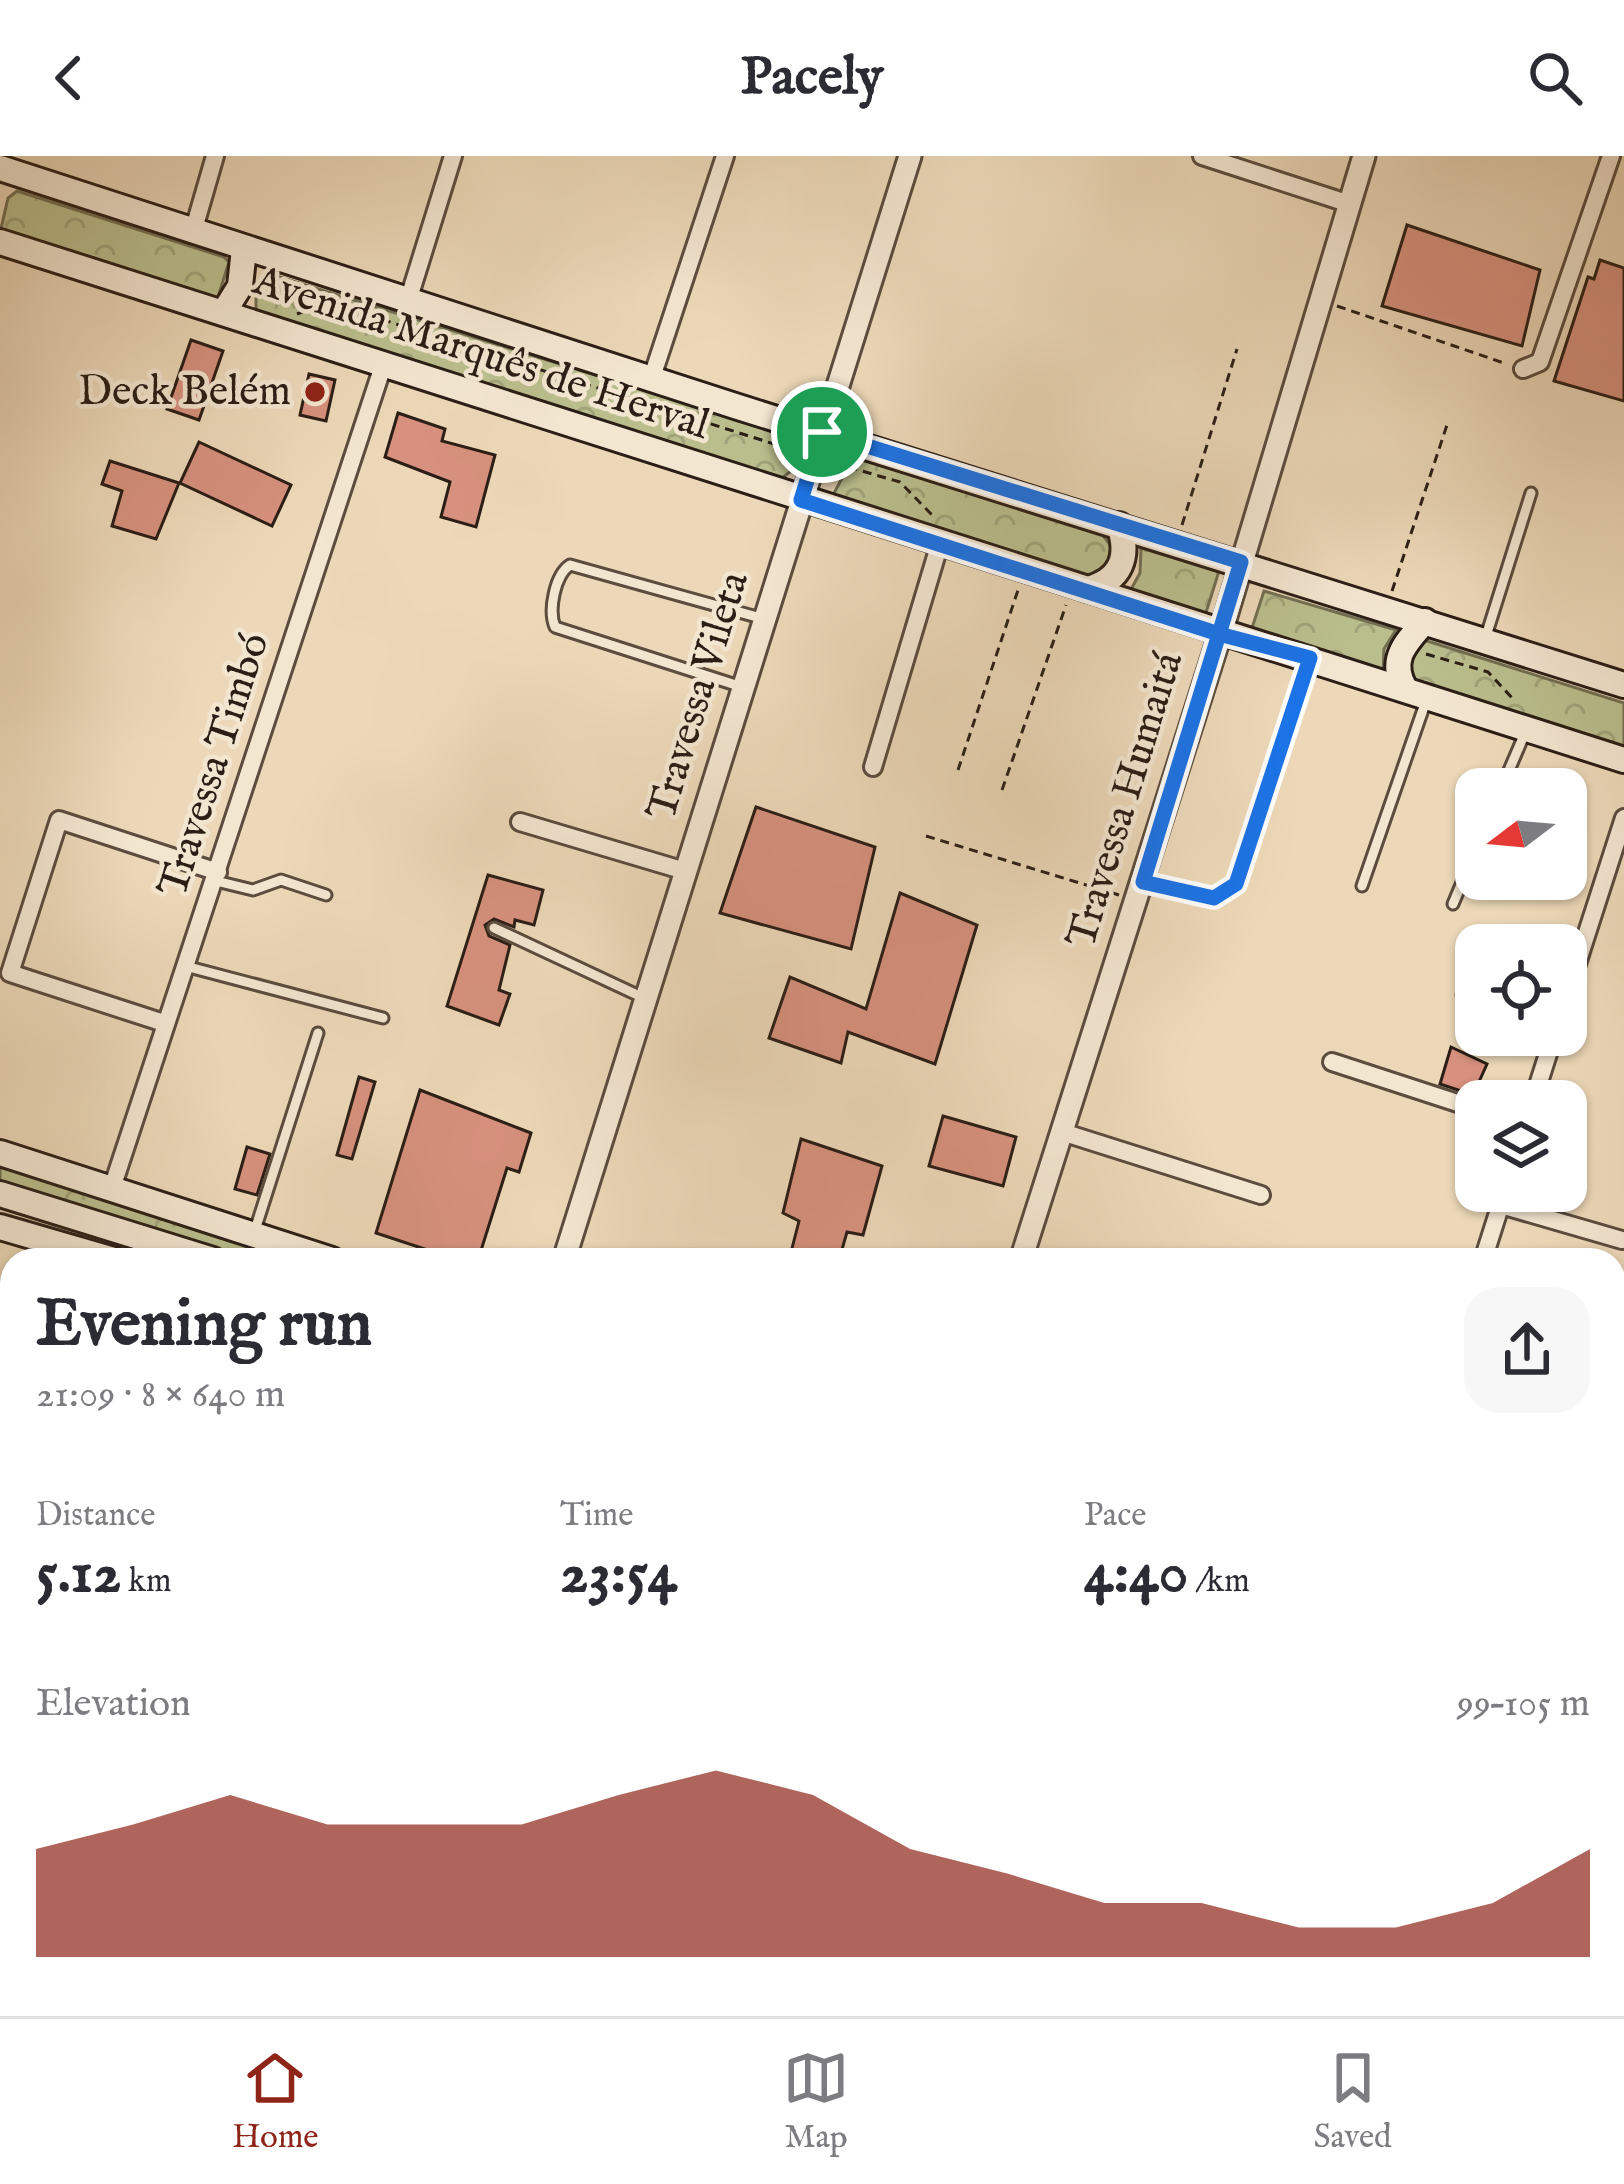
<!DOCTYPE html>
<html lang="en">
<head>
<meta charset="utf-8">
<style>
  body { margin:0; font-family:"IM FELL English",serif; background:#f7f7f7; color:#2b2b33; height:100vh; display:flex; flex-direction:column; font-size:45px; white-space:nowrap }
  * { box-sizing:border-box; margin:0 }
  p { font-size:39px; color:#7c7c81 }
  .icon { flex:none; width:66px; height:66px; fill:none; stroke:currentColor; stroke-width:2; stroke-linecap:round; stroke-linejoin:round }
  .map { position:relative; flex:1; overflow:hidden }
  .panel { position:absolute; left:0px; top:1092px; width:1626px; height:768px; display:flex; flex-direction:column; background:#fff; border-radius:36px 36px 0 0; box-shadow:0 3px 9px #0004 }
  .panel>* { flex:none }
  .needle { width:78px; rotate:254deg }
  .buttons { position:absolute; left:1455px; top:612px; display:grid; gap:24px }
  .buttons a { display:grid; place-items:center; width:132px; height:132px; border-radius:24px; background:#fff; box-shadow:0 3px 9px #0004; font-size:60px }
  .pin { position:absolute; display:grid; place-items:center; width:102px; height:102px; color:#fff; margin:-51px; border:6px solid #fff; border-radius:50%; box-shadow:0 3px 12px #0007 }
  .round { display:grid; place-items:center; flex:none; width:126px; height:126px; border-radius:36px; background:#f7f7f7 }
  .summary { display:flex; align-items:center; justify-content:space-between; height:204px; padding:0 36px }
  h1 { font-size:66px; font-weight:800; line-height:90px }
  .metrics { display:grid; grid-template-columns:repeat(3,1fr); gap:18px; height:204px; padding:12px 36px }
  .metrics div { display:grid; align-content:center }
  .metrics b { font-size:60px; font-weight:800 }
  .metrics small { font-size:33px; font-weight:400 }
  .metrics p { font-size:33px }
  .chart { height:336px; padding:24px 36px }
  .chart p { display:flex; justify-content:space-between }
  .chart svg { width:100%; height:216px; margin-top:12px; fill:#8f2418; opacity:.7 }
  header { display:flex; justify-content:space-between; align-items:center; height:156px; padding:0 36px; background:#fff; font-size:54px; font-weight:800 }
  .tabs { display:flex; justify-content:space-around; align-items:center; height:168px; border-top:3px solid #e1e1e2; background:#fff; font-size:33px; color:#7c7c81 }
  .tabs a { display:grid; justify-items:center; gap:6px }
  .tabs .selected { color:#8f2418 }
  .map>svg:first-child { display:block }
  .park { fill:url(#park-crowns); stroke:#726e52; stroke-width:3 }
  .building { fill:#d7917e; stroke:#2b1e16; stroke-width:3 }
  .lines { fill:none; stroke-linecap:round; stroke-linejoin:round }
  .service-casing { stroke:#5b4c3e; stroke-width:15 }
  .minor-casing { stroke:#5b4c3e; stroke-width:22 }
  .tertiary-casing { stroke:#5b4c3e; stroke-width:27 }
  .secondary-casing { stroke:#2b1e16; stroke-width:30 }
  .path { stroke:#2b1e16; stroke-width:3; stroke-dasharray:9 6; stroke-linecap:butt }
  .service { stroke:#f3e6d1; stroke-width:9 }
  .minor { stroke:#f3e6d1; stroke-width:16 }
  .tertiary { stroke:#f3e6d1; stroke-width:21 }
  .secondary { stroke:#f3e6d1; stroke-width:24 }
  .route-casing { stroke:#fff; stroke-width:24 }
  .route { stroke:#1a73e8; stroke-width:15 }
  .poi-dot { fill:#8f2418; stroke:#f3e6d1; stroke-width:4.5 }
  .labels { text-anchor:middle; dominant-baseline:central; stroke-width:9; stroke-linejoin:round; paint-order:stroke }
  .street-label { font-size:42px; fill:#2b1e16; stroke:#f3e6d1 }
  .poi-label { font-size:42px; fill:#2b1e16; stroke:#f3e6d1; text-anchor:end }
</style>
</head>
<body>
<header><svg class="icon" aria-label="back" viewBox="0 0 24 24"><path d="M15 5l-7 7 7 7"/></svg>Pacely<svg class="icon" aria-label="search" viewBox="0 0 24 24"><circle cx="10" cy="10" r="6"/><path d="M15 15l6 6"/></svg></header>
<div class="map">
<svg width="1624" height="1860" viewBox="0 0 1624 1860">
  <defs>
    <pattern id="park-crowns" width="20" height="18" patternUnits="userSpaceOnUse" patternTransform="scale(3)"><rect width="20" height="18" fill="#babe8d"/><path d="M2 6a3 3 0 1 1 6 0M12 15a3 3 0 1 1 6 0" fill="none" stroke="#a0a379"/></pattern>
  </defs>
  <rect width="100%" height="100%" fill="#ecd8b8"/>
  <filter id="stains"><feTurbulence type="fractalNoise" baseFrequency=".00167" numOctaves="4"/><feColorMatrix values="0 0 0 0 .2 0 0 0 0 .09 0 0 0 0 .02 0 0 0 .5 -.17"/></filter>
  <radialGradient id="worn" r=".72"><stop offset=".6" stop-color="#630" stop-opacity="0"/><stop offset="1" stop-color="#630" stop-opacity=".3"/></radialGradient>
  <!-- park -->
  <g class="park">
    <path d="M17,35L224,101L229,106L217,144L0,77L8,42Z"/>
    <path d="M267,117L792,280L797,284L790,316L778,325L256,156V131Z"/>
    <path d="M854,300L1101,377L1111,390L1110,410L1091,424L837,344L833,339Z"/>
    <path d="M1141,392L1219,415L1204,463L1129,437L1140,417Z"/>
    <path d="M1264,435L1396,474L1384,493L1383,519L1251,475Z"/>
    <path d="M1424,484L1624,547V593L1412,526L1410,503Z"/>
    <path d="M0,1008L297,1104H233L0,1031Z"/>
  </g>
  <!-- building -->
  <g class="building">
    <path d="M1407,69L1540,114L1522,190L1382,150Z"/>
    <path d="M1600,104L1624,112V245L1554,225L1588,121L1594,123Z"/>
    <path d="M191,184L223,195L199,264L167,253Z"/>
    <path d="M309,218L335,224L326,265L300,259Z"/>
    <path d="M398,257L445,273L442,285L495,299L476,371L441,361L450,326L385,301Z"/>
    <path d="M199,286L291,329L272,370L180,327Z"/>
    <path d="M110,305L179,327L156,383L112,370L122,335L102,328Z"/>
    <path d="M756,651L875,691L851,793L720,757Z"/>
    <path d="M488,719L543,734L534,769L515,764L514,771L494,763L485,769L489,780L510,789L499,834L510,838L499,869L447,850Z"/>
    <path d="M900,737L977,769L935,908L848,876L841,907L769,882L790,821L866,853Z"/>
    <path d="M1451,891L1487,908L1473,939L1440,928Z"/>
    <path d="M359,921L375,926L352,1003L337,999Z"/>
    <path d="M420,934L531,977L519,1016L507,1012L478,1104H458L376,1077Z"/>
    <path d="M943,960L1016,981L1003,1030L929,1010Z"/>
    <path d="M801,983L882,1010L863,1079L847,1076L839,1104H789L799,1065L783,1057Z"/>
    <path d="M247,991L270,998L257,1039L235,1033Z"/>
  </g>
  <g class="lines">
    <!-- service casing -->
    <g class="service-casing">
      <g id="service">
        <path d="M1486,480L1531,337"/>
        <path d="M742,531L555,471C548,454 555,419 570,409L764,463"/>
        <path d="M1501,633L1525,577"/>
        <path d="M216,725L253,734L281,724L326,739"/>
        <path d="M1362,730L1427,542"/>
        <path d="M1453,748L1476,693"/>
        <path d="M494,772L646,843"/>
        <path d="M185,810L383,862"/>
        <path d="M1462,839L1476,844"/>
        <path d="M255,1074L318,877"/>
        <path d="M0,1814L12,1775"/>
      </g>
    </g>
    <!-- minor casing -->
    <g class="minor-casing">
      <g id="minor">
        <path d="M1202,0L1350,48"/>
        <path d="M193,76L215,0"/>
        <path d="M408,145L453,0"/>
        <path d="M1523,213L1540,206L1611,0"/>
        <path d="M652,221L725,0"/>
        <path d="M873,611L940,387"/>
        <path d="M520,666L685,715"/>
        <path d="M1143,726L1214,742L1236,728L1310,502"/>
        <path d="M1566,842L1624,662"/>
        <path d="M164,867L10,817L59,664L218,716"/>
        <path d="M1332,906L1476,953"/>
        <path d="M1533,945L1554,879"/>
        <path d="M1062,976L1261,1039"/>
        <path d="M112,1032L384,207"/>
        <path d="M1501,1049L1622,1084"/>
        <path d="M1483,1104L1505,1035"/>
        <path d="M1614,1174L1624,1177"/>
        <path d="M0,1417L12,1380"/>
        <path d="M1614,1620L1622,1596"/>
        <path d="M1529,1860L1533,1848"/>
      </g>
    </g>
    <!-- tertiary casing -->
    <g class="tertiary-casing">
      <g id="tertiary">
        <path d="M564,1104L910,0"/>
        <path d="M1021,1104L1226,460L1364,0"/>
        <path d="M316,1860L320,1848"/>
        <path d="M786,1860L789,1848"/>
        <path d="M1240,1860L1244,1848"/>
      </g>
    </g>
    <!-- secondary casing -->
    <g class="secondary-casing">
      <g id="secondary">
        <path d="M0,12L735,250L1624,529"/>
        <path d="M0,86L1624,604"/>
        <path d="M224,156L240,130L244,93"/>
        <path d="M1088,433C1121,424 1130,401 1119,369"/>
        <path d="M1405,533C1388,503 1406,487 1425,465"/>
        <path d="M0,997L332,1104"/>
        <path d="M0,1038L213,1104"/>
        <path d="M0,1071L114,1104"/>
        <path d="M1614,1516L1624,1519"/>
        <path d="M1614,1552L1624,1556"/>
        <path d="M1614,1593L1624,1596"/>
      </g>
    </g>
    <!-- path -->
    <g class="path">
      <path d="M1337,150L1504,207"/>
      <path d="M297,158L327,146L796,295"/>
      <path d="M834,307L900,326L933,360"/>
      <path d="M1182,369L1237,193"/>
      <path d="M1392,435L1447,269"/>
      <path d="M1426,498L1488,516L1515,545"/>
      <path d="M958,614L1018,434"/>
      <path d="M1002,634L1066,449"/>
      <path d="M926,680L1119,739"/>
    </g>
    <!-- service -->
    <use href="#service" class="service"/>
    <!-- minor -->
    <use href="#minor" class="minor"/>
    <!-- tertiary -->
    <use href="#tertiary" class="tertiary"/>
    <!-- secondary -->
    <use href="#secondary" class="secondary"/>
  </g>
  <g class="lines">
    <!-- route casing -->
    <g class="route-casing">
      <path id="route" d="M822,276L801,344L1219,478L1143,726L1214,742L1236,728L1310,502L1219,478L1241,406L822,276"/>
    </g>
    <!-- route -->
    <use href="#route" class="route"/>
  </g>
  <!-- markers -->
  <circle class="poi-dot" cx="315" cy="236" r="12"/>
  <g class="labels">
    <!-- street labels -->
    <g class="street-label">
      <text transform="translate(481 198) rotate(18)">Avenida Marquês de Herval</text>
      <text transform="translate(699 540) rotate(-73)">Travessa Vileta</text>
      <text transform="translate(215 609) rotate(-72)">Travessa Timbó</text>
      <text transform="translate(1126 644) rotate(-73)">Travessa Humaitá</text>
    </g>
    <!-- poi labels -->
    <g class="poi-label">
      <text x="291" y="236">Deck Belém</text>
    </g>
  </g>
  <rect width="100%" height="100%" filter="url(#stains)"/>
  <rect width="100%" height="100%" fill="url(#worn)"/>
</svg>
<div class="buttons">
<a><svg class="needle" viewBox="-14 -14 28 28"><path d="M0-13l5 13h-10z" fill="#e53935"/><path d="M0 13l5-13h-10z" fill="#7c7c81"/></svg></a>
<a><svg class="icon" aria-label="locate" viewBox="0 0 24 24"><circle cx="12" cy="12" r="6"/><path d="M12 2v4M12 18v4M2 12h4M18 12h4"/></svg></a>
<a><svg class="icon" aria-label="layers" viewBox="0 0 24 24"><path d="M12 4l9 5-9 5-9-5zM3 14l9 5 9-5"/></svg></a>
</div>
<div class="pin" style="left:822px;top:276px;background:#1e9e55"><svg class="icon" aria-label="arrive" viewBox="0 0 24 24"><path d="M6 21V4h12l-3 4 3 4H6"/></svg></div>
<section class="panel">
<div class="summary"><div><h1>Evening run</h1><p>21:09 · 8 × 640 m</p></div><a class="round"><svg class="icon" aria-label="share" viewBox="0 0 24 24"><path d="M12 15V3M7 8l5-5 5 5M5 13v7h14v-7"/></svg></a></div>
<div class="metrics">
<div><p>Distance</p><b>5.12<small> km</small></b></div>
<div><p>Time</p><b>23:54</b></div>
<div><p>Pace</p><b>4:40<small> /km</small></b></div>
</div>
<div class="chart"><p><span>Elevation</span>99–105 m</p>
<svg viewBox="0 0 160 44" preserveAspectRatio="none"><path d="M0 44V22L10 17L20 11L30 17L40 17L50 17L60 11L70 6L80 11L90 22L100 27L110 33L120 33L130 38L140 38L150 33L160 22V44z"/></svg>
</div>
</section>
</div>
<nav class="tabs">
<a class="selected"><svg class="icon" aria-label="home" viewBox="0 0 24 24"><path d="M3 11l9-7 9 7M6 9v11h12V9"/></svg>Home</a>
<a><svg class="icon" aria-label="map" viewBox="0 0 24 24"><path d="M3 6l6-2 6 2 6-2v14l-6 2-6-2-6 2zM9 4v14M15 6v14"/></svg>Map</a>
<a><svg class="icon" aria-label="saved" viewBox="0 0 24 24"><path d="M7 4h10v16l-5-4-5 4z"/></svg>Saved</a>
</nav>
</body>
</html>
